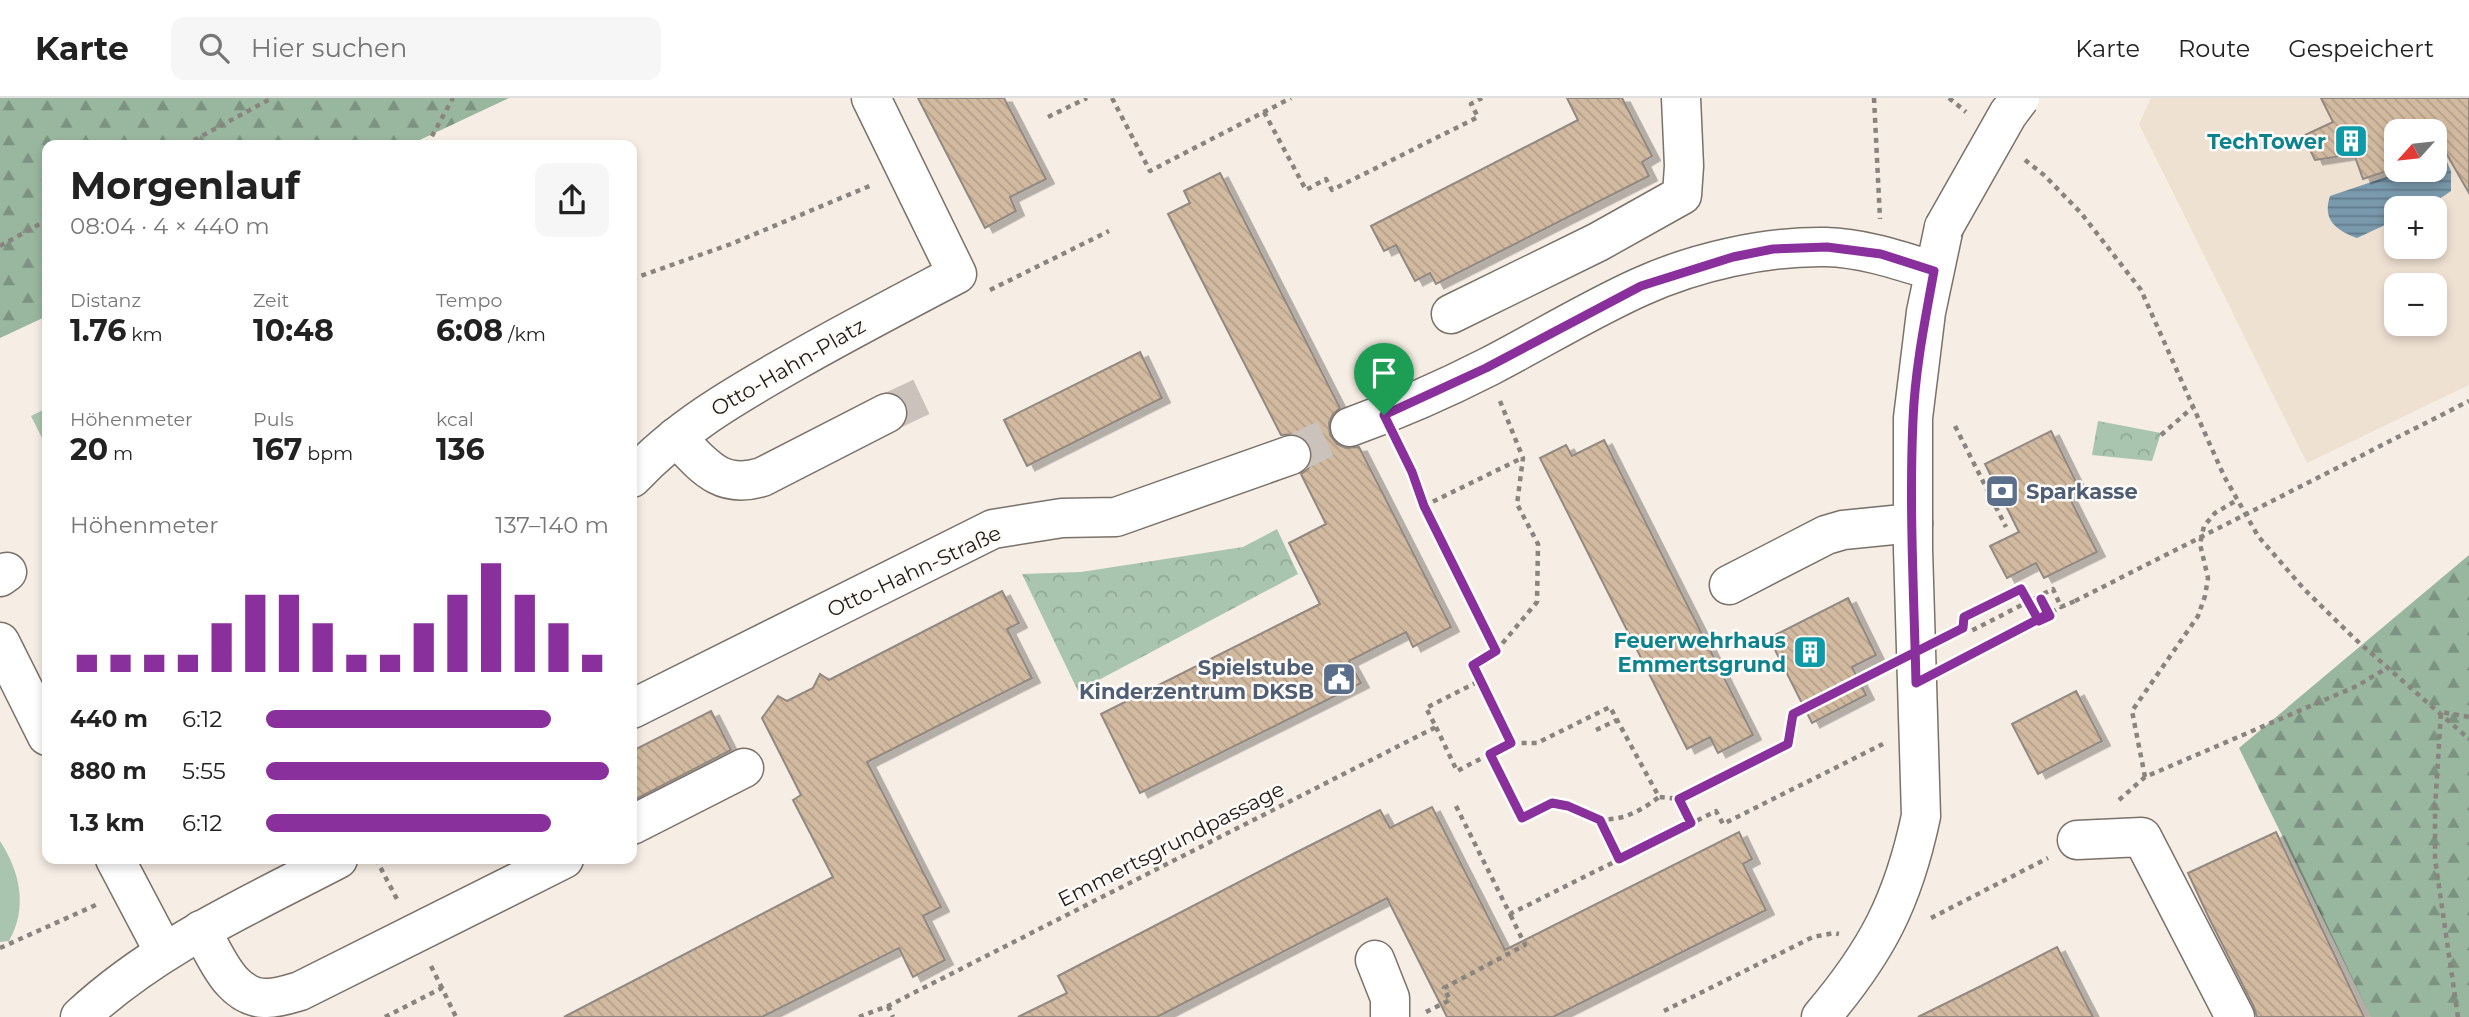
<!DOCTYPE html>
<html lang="de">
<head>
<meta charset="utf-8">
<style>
  body { margin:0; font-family:Montserrat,sans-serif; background:#f6f6f6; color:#222; height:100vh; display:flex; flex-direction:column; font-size:26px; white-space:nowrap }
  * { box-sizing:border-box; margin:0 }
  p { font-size:23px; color:#767676 }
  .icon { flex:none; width:38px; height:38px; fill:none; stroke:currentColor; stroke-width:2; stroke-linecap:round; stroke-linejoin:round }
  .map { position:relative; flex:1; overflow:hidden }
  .panel { position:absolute; left:42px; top:42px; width:595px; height:724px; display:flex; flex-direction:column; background:#fff; border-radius:14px; box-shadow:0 4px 10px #0003 }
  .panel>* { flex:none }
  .needle { width:46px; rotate:243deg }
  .controls { position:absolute; left:2384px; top:21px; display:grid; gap:14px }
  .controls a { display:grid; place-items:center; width:63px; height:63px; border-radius:14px; background:#fff; box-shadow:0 4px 10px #0003; font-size:35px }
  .pin { position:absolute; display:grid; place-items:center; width:60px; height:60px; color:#fff; margin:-72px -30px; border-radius:50% 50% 50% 0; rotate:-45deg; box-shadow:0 0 7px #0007 }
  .pin .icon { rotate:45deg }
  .round { display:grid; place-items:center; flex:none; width:74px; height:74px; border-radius:14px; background:#f6f6f6 }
  .headline { display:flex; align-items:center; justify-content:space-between; height:119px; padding:0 28px }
  h1 { font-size:38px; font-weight:700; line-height:52px }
  .metrics { display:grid; grid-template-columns:repeat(3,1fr); gap:10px; height:119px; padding:7px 28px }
  .metrics div { display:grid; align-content:center }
  .metrics b { font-size:30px; font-weight:700 }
  .metrics small { font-size:19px; font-weight:400 }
  .metrics p { font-size:19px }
  .chart { height:196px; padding:14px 28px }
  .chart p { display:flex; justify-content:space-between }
  .chart svg { width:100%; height:126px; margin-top:7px; stroke:#8a309c; stroke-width:6 }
  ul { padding:0 28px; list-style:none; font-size:23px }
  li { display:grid; grid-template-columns:112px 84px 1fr; align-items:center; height:52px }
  li i { height:18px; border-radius:9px; background:#8a309c }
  header { display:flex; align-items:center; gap:42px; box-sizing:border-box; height:98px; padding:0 35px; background:#fff; border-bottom:2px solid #e0e0e0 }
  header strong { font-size:33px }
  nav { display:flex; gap:38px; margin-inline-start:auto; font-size:24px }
  .search { width:490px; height:63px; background:#f6f6f6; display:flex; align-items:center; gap:18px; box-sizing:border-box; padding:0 24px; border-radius:14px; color:#767676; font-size:26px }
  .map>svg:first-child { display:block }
  .built { fill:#efe1d2; fill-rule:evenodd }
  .forest { fill:url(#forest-firs) }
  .park { fill:url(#park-crowns) }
  .pitch { fill:#a9c5af }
  .water { fill:url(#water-rules) }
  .building { fill:url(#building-back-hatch); stroke:#918981; stroke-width:2; filter:url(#shadow) }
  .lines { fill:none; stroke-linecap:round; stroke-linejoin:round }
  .minor-tunnel { stroke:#cbc3bb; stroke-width:38; stroke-dasharray:38 19; stroke-linecap:butt }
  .minor-casing { stroke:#7a726a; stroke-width:41 }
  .path { stroke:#8a847e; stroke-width:4.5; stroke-dasharray:5 5; stroke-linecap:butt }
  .minor { stroke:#fff; stroke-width:38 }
  .minor-bridge-casing { stroke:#7a726a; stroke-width:41; stroke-linecap:butt }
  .path-bridge { stroke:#8a847e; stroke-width:4.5; stroke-dasharray:5 5; stroke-linecap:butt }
  .minor-bridge { stroke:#fff; stroke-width:38 }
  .route-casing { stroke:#fff; stroke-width:14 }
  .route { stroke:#8a309c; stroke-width:9 }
  .labels { text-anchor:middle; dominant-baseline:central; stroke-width:5; stroke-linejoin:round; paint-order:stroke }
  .culture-label { font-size:21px; font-weight:bold; fill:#0d838f; stroke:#fffbf8; text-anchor:end }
  .street-label { font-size:21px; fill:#201d19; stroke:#fffbf8 }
  .service-label { font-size:21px; font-weight:bold; fill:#4e5e75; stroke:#fffbf8; text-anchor:start }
</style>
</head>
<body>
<header>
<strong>Karte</strong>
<div class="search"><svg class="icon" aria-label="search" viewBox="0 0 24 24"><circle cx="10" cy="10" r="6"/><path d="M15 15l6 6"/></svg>Hier suchen</div>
<nav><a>Karte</a><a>Route</a><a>Gespeichert</a></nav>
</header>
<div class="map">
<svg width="2469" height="919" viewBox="0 0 2469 919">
  <defs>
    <pattern id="forest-firs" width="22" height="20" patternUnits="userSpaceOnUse" patternTransform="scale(1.75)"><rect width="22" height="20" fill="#99b69f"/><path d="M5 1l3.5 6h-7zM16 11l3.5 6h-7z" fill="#7c9381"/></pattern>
    <pattern id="park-crowns" width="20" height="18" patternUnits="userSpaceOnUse" patternTransform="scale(1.75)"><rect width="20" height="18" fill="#a9c5af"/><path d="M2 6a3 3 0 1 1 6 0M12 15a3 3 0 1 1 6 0" fill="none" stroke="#91a996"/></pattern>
    <pattern id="water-rules" width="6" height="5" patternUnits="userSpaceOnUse" patternTransform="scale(1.75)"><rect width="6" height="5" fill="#7999ac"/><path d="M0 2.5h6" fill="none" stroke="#637c8b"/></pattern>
    <pattern id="building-back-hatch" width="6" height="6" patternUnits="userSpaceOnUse" patternTransform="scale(1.75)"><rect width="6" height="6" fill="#d2baa0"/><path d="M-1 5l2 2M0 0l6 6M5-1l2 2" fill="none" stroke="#b49f89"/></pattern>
    <filter id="shadow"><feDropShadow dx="8" dy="4.5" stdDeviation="0" flood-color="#0004"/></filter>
  </defs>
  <rect width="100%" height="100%" fill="#f6ede4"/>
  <!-- built -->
  <path class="built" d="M2151,0H2469V287L2307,365L2139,26ZM2396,33H2434V72H2396ZM2396,110H2434V149H2396ZM2396,187H2434V226H2396Z"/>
  <!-- forest -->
  <g class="forest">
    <path d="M0,0H509L409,47H47V218L0,240Z"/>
    <path d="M2469,457V919H2371L2239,650Z"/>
  </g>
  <!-- park -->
  <g class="park">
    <path d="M2098,323L2161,335L2152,363L2092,357Z"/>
    <path d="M1277,431L1298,476L1078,593L1022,476L1081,474L1243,449Z"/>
  </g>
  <!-- pitch -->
  <g class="pitch">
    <path d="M47,310V350L31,318Z"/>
    <path d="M0,743C20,774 28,809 9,843L0,844Z"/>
  </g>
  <!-- water -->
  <path class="water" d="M2435,59L2445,60L2451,73V93C2434,106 2417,110 2396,110V114L2388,118L2385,127L2357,140C2336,132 2322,122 2330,98L2407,72H2434Z"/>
  <!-- building -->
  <g class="building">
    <path d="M918,0H1004L1046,81L1010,99L1016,113L985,130Z"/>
    <path d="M1567,0H1622L1652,58L1642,64L1649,78L1436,186L1430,175L1415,183L1396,147L1384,153L1371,128L1578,22Z"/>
    <path d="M2321,0H2469V95L2442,48L2434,52V33H2396V70L2363,81L2354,56L2315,62L2303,38L2333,24Z"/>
    <path d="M1220,75L1340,310L1333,316L1329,325L1330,337L1337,346L1346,350L1359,349L1451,529L1413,549L1406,534L1349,563L1361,585L1140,695L1101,616L1320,506L1289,445L1326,426L1301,376L1308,371L1312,362L1311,349L1306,341L1296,336L1281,337L1168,116L1190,105L1184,93Z"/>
    <path d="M1140,254L1162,300L1027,368L1004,322Z"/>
    <path d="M2051,333L2078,388L2066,393L2097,454L2044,480L2036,465L2007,480L1990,448L2019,434L1985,366Z"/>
    <path d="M1604,342L1753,637L1718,655L1710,639L1687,651L1540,360L1566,347L1572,358Z"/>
    <path d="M1002,493L1019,525L1007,531L1032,580L867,664L941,809L923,818L945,862L913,879L899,850L762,919H564L833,779L793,702L801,697L762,620L778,598L787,603L813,590L820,576L829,582Z"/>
    <path d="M1848,500L1876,557L1852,569L1866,597L1812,625L1769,540Z"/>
    <path d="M2076,593L2102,643L2038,676L2012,626Z"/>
    <path d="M711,613L731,652L632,703V653Z"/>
    <path d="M1432,709L1505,852L1739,734L1752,761L1743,766L1766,812L1553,919H1447L1387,800L1157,919H1018L1067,895L1058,878L1293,756L1380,712L1390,730Z"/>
    <path d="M2276,734L2364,919H2257L2254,909L2209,820L2188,775Z"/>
    <path d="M2057,849L2093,919H1918L1981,888Z"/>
  </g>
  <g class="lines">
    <!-- minor-tunnel -->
    <g class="minor-tunnel">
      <path d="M887,315L936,292"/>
      <path d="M1291,357L1350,329"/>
    </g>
    <!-- minor casing -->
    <g class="minor-casing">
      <g id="minor">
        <path d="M1451,216L1598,144L1682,97L1684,68L1681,0"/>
        <path d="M1350,329C1397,312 1445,291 1490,268C1540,242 1589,212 1640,189C1695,164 1765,148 1826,149C1863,150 1898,162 1934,173"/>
        <path d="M676,339C703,367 720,392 762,379L887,315"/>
        <path d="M632,380C677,331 734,298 792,265C846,234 902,205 957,176L871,0"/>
        <path d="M0,479L7,474"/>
        <path d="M1729,487L1826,437L1843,432L1913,425"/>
        <path d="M0,544L47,638"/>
        <path d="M632,611L993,431L1062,420L1116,419L1291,357"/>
        <path d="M632,727L744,670"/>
        <path d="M2077,742L2142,739L2235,919"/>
        <path d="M115,761L164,854"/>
        <path d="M201,832C216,858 231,901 267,900C278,900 290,896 300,893L564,761"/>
        <path d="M1375,862L1390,900V919"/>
        <path d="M80,919C155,849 248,808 338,761"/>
        <path d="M1821,919C1877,853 1903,803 1921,718L1913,451V320L1926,214L1944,129"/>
      </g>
    </g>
    <!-- path -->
    <g class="path">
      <path d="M1112,0L1150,73L1291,0"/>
      <path d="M1874,0L1880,121"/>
      <path d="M1949,0L1966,14"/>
      <path d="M1264,14L1306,92L1326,81L1332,92L1478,19L1471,6L1482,0"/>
      <path d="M1048,19L1087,0"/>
      <path d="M185,47L272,0"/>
      <path d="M427,47L453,0"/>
      <path d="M2025,62L2044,77L2081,115L2141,192L2224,378L2258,438L2304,491L2355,541L2469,641"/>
      <path d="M0,148L47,122"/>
      <path d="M632,181L731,146L872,87"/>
      <path d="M990,192L1109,133"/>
      <path d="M1955,328L2006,429"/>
      <path d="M2161,337L2192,310"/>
      <path d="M1400,349L1412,374L1424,408L1496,553L1473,567L1511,645H1537L1610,609L1659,699L1679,701L1788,646L1793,616L1869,577"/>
      <path d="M1424,408L1522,360"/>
      <path d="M2041,501L2048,516"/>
      <path d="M1963,530L1971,533L2053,491L2061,509L2075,503"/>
      <path d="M1496,553L1537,504L1538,446L1517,406L1523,360L1500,303"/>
      <path d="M1954,565L2061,509"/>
      <path d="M1436,629L1457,673L1490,656L1522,720C1530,716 1542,708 1552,706C1560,704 1570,710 1578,714C1608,729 1633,719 1659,699"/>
      <path d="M1596,632L1617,622"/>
      <path d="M1490,656L1511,645"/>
      <path d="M2145,679L2132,613L2198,518L2205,498L2208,480L2200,446L2204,428L2215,415L2237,402"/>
      <path d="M1679,701L1691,725"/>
      <path d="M2119,702L2145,679L2357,588L2387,570"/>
      <path d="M1456,708L1510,816L1716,713L1723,726L1883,646"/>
      <path d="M1600,722L1619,761"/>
      <path d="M376,761L399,805"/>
      <path d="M1931,820L2048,760"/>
      <path d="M0,850L98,806"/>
      <path d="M431,868L442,890"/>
      <path d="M888,908L893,919"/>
      <path d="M1664,913L1813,839L1834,835L1839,836"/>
      <path d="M1426,914L1450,902L1444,890L1525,847L1510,816"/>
      <path d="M385,919L442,890L456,919"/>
      <path d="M859,919L888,908L1436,629L1426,610L1481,582"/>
      <path d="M2458,919L2435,761V710L2441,614L2469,619"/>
    </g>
    <!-- minor -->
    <use href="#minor" class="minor"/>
    <!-- minor-bridge casing -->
    <g class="minor-bridge-casing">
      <path id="minor-bridge" d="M1944,129L2008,16L2020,0"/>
    </g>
    <!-- path-bridge -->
    <g class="path-bridge">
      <path d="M2075,503L2469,303"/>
      <path d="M1869,577L1963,530L1964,519L2021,491L2040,523L2050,518L2041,501"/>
    </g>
    <!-- minor-bridge -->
    <use href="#minor-bridge" class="minor-bridge"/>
  </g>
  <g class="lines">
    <!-- route casing -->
    <g class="route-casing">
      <path id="route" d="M1384,317L1412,374L1424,408L1496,553L1473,567L1511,645L1490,656L1522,720L1552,705L1568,708L1600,722L1619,761L1691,725L1679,701L1788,646L1793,616L1963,530L1964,519L2021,491L2039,523L2050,518L2041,501L2048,516L1916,585C1914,497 1909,409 1913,322C1915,272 1925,222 1934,173L1881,156L1827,149L1773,151L1733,159L1641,188L1486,270L1384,317"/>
    </g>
    <!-- route -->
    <use href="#route" class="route"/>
  </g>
  <!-- icons -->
  <defs>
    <g id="building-square" transform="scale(1.75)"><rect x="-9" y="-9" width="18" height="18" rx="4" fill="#0f9aa8" stroke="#fffbf8"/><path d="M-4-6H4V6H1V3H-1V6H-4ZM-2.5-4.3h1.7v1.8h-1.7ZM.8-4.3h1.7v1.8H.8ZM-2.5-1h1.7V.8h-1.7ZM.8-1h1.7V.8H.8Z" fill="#fff"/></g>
    <g id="bank-square" transform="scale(1.75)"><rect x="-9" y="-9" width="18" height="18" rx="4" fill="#5c6f8a" stroke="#fffbf8"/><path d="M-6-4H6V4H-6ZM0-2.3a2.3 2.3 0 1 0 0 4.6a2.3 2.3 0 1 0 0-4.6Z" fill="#fff"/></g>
    <g id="civic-square" transform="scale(1.75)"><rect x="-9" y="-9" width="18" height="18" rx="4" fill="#5c6f8a" stroke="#fffbf8"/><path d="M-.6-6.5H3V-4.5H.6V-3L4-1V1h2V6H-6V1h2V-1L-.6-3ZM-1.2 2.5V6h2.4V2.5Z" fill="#fff"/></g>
  </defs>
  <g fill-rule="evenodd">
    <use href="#building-square" x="2351" y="43"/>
    <use href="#bank-square" x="2002" y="393"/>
    <use href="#building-square" x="1810" y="554"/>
    <use href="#civic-square" x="1339" y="581"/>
  </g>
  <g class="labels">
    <!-- culture labels -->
    <g class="culture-label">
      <text x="2326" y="43">TechTower</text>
      <text x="1786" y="542">Feuerwehrhaus<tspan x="1786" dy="24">Emmertsgrund</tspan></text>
    </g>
    <!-- street labels -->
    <g class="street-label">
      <text transform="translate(788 269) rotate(-30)">Otto-Hahn-Platz</text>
      <text transform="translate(914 473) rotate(-25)">Otto-Hahn-Straße</text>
      <text transform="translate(1171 746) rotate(-27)">Emmertsgrundpassage</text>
    </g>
    <!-- service labels -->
    <g class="service-label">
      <text x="2026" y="393">Sparkasse</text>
      <text x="1314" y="569" text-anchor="end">Spielstube<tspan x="1314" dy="24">Kinderzentrum DKSB</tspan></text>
    </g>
  </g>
</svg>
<div class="controls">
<a><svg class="needle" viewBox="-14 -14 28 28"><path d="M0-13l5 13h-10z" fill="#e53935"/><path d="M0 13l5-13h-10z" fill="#767676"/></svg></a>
<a>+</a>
<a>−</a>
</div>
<div class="pin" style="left:1384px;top:317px;background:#1e9e55"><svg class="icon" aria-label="arrive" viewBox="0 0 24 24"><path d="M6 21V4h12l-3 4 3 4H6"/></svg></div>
<section class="panel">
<div class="headline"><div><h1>Morgenlauf</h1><p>08:04 · 4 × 440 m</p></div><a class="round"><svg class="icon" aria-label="share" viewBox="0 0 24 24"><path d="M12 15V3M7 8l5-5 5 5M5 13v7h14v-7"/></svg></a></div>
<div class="metrics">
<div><p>Distanz</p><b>1.76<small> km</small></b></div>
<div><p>Zeit</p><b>10:48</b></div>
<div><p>Tempo</p><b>6:08<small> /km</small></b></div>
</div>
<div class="metrics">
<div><p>Höhenmeter</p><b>20<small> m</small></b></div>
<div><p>Puls</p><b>167<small> bpm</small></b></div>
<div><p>kcal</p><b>136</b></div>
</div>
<div class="chart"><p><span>Höhenmeter</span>137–140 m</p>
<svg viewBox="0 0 160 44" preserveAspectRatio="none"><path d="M5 44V38M15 44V38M25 44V38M35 44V38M45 44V27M55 44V17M65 44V17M75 44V27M85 44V38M95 44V38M105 44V27M115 44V17M125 44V6M135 44V17M145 44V27M155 44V38"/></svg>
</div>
<ul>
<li><b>440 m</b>6:12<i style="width:83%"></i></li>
<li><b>880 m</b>5:55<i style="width:100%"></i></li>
<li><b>1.3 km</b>6:12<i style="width:83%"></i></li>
</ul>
</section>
</div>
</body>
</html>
